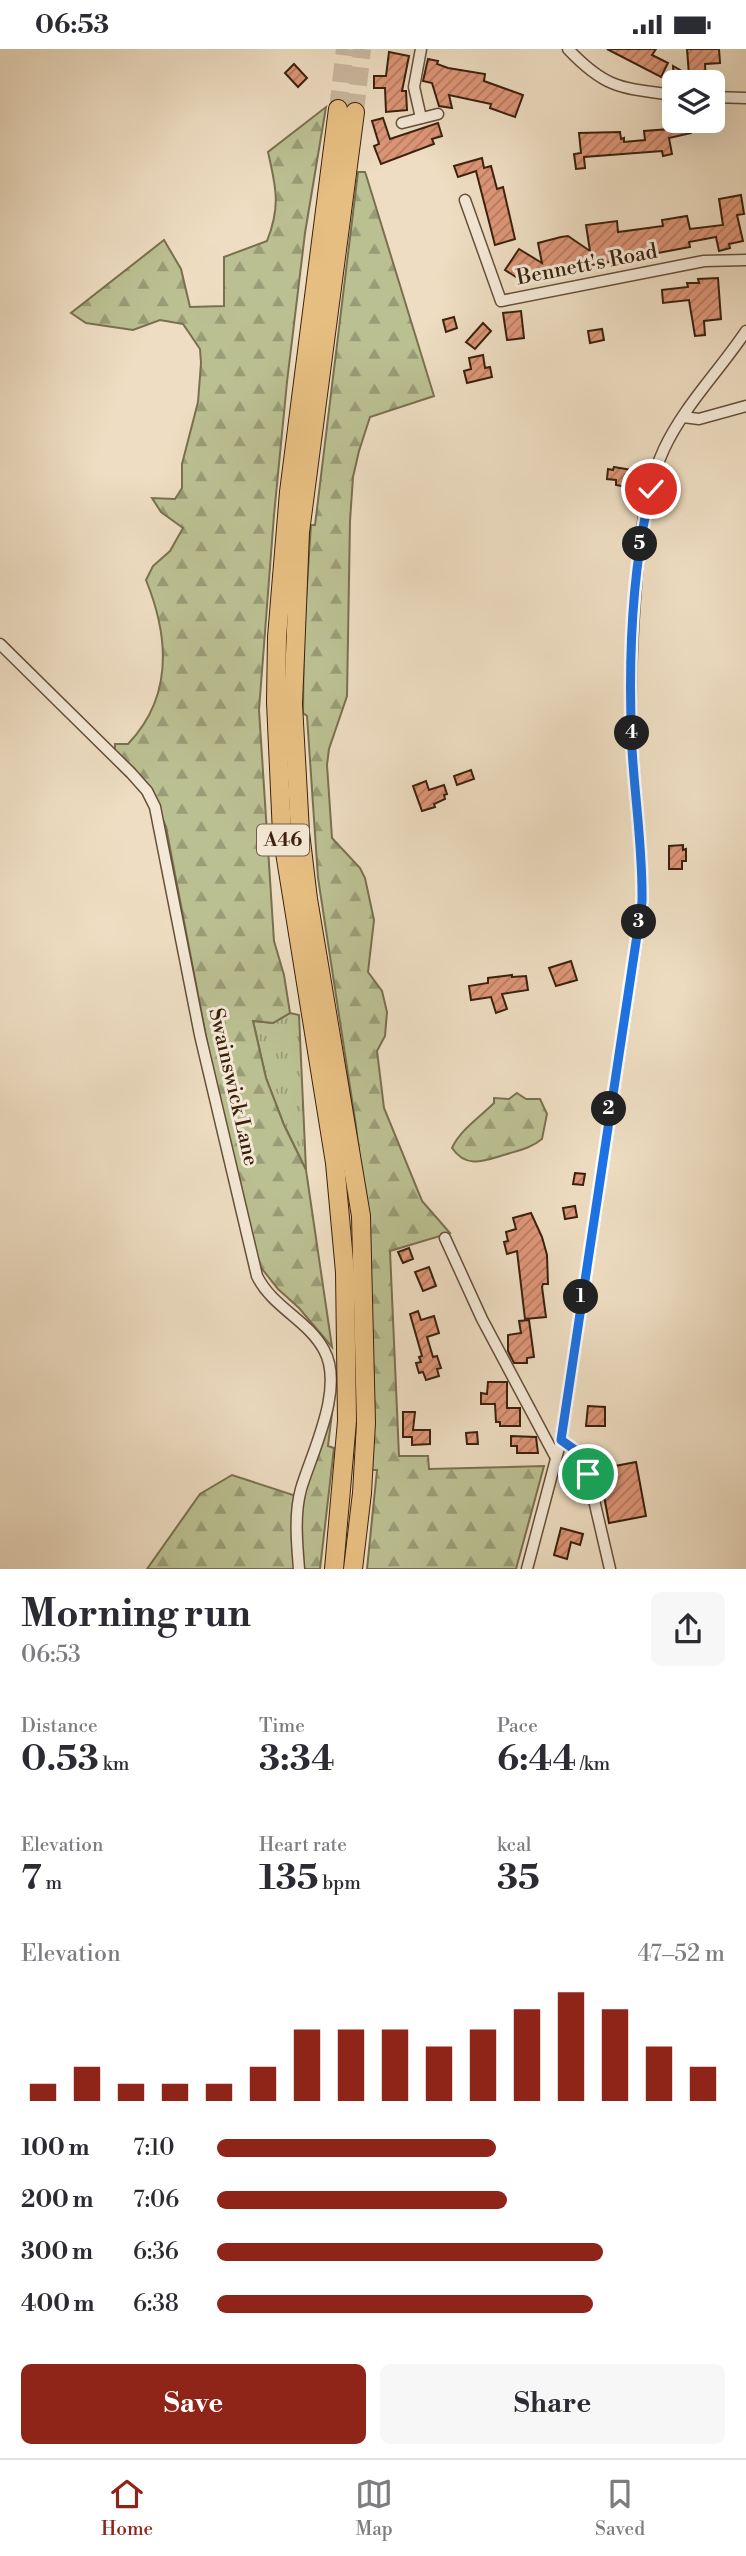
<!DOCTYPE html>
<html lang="en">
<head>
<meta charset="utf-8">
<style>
  body { margin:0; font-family:"Libre Bodoni",serif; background:#f7f7f7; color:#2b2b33; height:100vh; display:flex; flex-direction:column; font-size:26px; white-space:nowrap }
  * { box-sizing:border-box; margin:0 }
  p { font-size:23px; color:#7c7c81 }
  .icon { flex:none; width:38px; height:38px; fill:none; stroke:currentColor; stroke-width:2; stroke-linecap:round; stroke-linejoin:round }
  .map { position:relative; height:1520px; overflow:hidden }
  .side { display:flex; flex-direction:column; background:#fff; flex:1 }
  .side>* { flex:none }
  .buttons { position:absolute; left:662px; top:21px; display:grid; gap:14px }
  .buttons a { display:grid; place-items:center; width:63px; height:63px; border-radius:10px; background:#fff; box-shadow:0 7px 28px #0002; font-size:35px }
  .pin { position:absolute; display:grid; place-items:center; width:60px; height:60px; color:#fff; margin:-30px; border:4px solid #fff; border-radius:50%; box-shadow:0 2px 7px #0007 }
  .km { position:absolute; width:35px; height:35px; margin:-18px; border-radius:50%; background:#222; color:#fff; font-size:19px; line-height:35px; text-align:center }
  .round { display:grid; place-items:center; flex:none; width:74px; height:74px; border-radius:10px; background:#f7f7f7 }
  .overview { display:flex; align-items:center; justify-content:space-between; height:119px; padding:0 21px }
  h1 { font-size:38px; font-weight:700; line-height:52px }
  .stats { display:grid; grid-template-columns:repeat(3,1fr); gap:10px; height:119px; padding:7px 21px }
  .stats div { display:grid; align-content:center }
  .stats b { font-size:35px; font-weight:700 }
  .stats small { font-size:19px; font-weight:400 }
  .stats p { font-size:19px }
  .chart { height:196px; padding:14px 21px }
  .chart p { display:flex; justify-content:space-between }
  .chart svg { width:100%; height:126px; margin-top:7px; stroke:#8f2418; stroke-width:6 }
  .cta { display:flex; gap:14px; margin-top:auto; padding:14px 21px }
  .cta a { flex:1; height:80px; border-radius:10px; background:#8f2418; color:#fff; font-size:28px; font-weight:700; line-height:80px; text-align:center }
  .cta a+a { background:#f7f7f7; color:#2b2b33 }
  ul { padding:0 21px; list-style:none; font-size:23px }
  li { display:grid; grid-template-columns:112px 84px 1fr; align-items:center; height:52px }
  li i { height:18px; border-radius:9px; background:#8f2418 }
  .status { display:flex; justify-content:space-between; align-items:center; height:49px; padding:0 35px; background:#fff; direction:ltr }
  .status svg { height:19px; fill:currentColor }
  .tab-bar { display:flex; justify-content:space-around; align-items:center; height:98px; border-top:2px solid #e1e1e2; background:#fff; font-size:19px; color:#7c7c81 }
  .tab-bar a { display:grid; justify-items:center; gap:4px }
  .tab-bar .on { color:#8f2418 }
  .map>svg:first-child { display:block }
  .grass { fill:url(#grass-tufts); stroke:#7a704f; stroke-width:2 }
  .forest { fill:url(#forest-firs); stroke:#7a704f; stroke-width:2 }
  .building { fill:url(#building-hatch); stroke:#3a200c; stroke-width:2 }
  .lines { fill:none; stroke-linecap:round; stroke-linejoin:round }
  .trunk-tunnel { stroke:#cab79e; stroke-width:18; stroke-dasharray:18 9; stroke-linecap:butt }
  .minor-casing { stroke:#674f3a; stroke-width:13 }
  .trunk-casing { stroke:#3a200c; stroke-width:20 }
  .minor { stroke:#f4e9d7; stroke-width:10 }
  .trunk { stroke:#e7be81; stroke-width:18 }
  .route-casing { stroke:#fff; stroke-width:14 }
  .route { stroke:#1a73e8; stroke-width:9 }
  .labels { text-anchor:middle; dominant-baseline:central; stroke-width:6; stroke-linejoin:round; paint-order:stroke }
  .shield { fill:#f4e9d7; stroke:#725c49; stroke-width:2 }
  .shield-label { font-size:19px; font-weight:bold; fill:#3a200c }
  .street-label { font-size:21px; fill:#3a200c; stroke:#f4e9d7 }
</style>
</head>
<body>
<div class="status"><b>06:53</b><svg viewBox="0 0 49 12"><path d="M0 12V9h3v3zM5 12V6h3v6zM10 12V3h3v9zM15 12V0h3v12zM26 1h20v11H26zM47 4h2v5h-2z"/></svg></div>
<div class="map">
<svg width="746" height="1520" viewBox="0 0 746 1520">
  <defs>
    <pattern id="grass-tufts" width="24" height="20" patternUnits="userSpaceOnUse" patternTransform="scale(1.75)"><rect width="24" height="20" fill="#bbc092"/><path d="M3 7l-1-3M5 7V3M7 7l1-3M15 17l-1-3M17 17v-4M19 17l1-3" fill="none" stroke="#999c76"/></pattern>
    <pattern id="forest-firs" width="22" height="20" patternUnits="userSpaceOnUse" patternTransform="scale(1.75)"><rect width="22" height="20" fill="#bbc092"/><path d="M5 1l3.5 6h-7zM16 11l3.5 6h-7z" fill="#999c76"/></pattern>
    <pattern id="building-hatch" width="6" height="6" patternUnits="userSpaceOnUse" patternTransform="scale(1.75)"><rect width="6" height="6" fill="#de9678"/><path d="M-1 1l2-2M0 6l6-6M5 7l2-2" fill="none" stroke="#b57a61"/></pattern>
  </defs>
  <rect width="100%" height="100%" fill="#eeddc2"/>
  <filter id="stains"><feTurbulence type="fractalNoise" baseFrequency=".00286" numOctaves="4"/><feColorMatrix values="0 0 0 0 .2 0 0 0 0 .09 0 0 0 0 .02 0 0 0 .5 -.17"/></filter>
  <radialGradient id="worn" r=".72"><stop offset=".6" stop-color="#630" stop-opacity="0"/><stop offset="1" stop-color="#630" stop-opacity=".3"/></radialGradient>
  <!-- grass -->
  <path class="grass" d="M290,964L299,966L306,1121L284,1076L266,1029L253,972L273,974Z"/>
  <!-- forest -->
  <g class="forest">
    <path d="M326,58L305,184L287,333L274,466L259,661L274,892L284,926L290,964L273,974L253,972L266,1029L284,1076L306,1121L332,1298L299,1259L278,1240L259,1216L222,1071L166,778L157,756L115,705V695H128C173,648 169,588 146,531L153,517L170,502L183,479L161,463L152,449L175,450L182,439V415L198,353L201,314L200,300L183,275L160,271L133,281L86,274L71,264L164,191L181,220L190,258L224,257V208L267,192C281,157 276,138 268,103Z"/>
    <path d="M358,123H365L367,129L434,347L370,368L359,402L353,428L350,472L347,647L329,700L327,716L332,789L360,819L365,829L374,871L368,923L382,942L387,963L385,987L377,1002L384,1059L422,1152L450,1184L390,1202L399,1407H428L429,1420L544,1417L516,1520H367L377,1421H369L373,1318L369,1200L356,1077L318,829L307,667L303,664L304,582L311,476H315Z"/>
    <path d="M517,1044L526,1050H540L547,1065L542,1090C531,1099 520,1101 507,1105C486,1111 467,1121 452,1099C460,1081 480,1068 494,1054V1049L509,1050Z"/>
    <path d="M334,1348L328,1397L334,1399L320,1520H147L200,1445L232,1426L302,1449Z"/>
  </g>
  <!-- building -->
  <g class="building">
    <path d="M607,0H656L652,6L668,14L661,28Z"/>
    <path d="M687,0H719L720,14L705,15L706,33H674L673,17L689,26Z"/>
    <path d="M389,3L409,7L402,42H406L407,61L386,63L385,39H374V27H386Z"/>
    <path d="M428,10L438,12L437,15L448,19L485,25L484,32L523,46L515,68L490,59L491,55L449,46L452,59L439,57L432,34L423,32Z"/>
    <path d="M294,15L307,29L298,38L285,24Z"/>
    <path d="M383,69L390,90L438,74L442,87L432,90L434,95L381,115L374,97L379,95L372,72Z"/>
    <path d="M676,72H679L680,79L690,78L691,84L669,89L672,105L663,107L662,102L584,108L585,119L576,120L574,105L581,104L579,84L620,83L621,90L624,89V93L645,91L644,82L670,80L669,73Z"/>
    <path d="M482,109L484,119L491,117L497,140L503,138L515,190L495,196L476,122L458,128L454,117Z"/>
    <path d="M741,146L744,165L737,166L743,192L729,195L730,199L719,202L716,188L689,193L690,198L519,230L505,221L519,200L542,214L538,194L561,188L568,187L590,202L586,176L617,172L618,183L663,177L662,171L687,167L690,180L723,176L719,150Z"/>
    <path d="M718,229L721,270L704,272L705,286L695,287L689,251L663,254L662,241L688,238L687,234H699L698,230Z"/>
    <path d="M521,262L524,289L507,291L503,264Z"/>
    <path d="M454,268L457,279L446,283L443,271Z"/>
    <path d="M483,274L491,282L475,300L466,293Z"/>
    <path d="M602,280L604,291L590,294L588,282Z"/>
    <path d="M483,306L485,319L490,318L492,328L467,334L464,322L471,320L469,309Z"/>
    <path d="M614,418L637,422L643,429L638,434L628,433L627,438L616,436V431L607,430L608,420L613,421Z"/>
    <path d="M471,721L474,730L457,736L454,727Z"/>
    <path d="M426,732L429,741L444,736L447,745L444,746L445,750L434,755L435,758L422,762L413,737Z"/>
    <path d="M683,796V801L686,800V812H682V820H669V797Z"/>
    <path d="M571,912L577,931L556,937L549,919Z"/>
    <path d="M512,926V928L526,927L528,941L502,945L507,960L496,964L491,948L471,951L469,937L488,934V929Z"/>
    <path d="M575,1124L585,1125L583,1136L573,1135Z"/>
    <path d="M575,1157L577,1168L565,1170L563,1159Z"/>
    <path d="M531,1164L542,1188L547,1206L548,1235H543L542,1238L546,1268L525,1270L517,1202L507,1205L504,1193L508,1192L506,1183L516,1180L513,1169Z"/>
    <path d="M409,1199L413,1210L403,1214L398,1203Z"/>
    <path d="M429,1218L436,1237L423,1242L415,1223Z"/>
    <path d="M418,1262L421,1271L434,1267L439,1284L427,1288L433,1308L437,1307L441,1319L437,1320L439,1327L426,1331L423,1323L419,1324L416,1314L421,1313L419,1308L422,1307L410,1265Z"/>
    <path d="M529,1271L534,1308L527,1309V1314H514L508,1302V1286L521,1284L519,1272Z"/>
    <path d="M488,1333H507V1359H520V1377H500V1373H496L495,1355H481V1344L487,1345Z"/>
    <path d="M588,1357L605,1358V1377H586Z"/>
    <path d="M403,1363H415L413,1381H430V1395L412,1396V1388H403Z"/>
    <path d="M477,1383L478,1395H467L466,1384Z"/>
    <path d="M511,1387L536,1388L538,1404H517V1397H511Z"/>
    <path d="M636,1413L646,1467L609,1474L599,1420Z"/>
    <path d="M561,1479L583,1485L580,1496L571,1493L567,1510L554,1506Z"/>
  </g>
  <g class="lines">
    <!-- trunk-tunnel -->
    <g class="trunk-tunnel">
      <path d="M338,60L345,0"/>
      <path d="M355,63L362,0"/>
    </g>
    <!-- minor casing -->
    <g class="minor-casing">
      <g id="minor">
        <path d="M568,0C606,40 621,39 674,46"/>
        <path d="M712,48L746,49"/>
        <path d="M421,69L414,38L421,0"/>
        <path d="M402,74L438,65"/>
        <path d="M465,151L501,252L704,212L746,211"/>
        <path d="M683,368L699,370L746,357"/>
        <path d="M0,595L131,724L147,742L155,758L200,986L257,1227C272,1258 308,1271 324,1301C345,1339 312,1403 301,1440C294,1465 297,1495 299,1520"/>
        <path d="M445,1189L482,1270L556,1409"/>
        <path d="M561,1391L575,1401L588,1425L610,1520"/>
        <path d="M527,1520L561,1391L642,854C643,802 635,751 632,700C629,641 632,582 637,524C641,483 646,438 664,400C684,357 720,321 746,282"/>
      </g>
    </g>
    <!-- trunk casing -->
    <g class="trunk-casing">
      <g id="trunk">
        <path d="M334,1520L347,1372L345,1223L335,1114L282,785L276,653L277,588L289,443L338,60"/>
        <path d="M353,1520L362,1444L366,1374L361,1167L308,850L300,783L293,655L300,483L355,63"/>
      </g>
    </g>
    <!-- minor -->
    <use href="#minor" class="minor"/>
    <!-- trunk -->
    <use href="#trunk" class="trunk"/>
  </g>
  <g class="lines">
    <!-- route casing -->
    <g class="route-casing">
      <path id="route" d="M588,1425L575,1401L561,1391L642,853C643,802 635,751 632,700C628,614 631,524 651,440"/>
    </g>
    <!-- route -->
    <use href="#route" class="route"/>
  </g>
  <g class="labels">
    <!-- shield labels -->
    <rect class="shield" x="257" y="775.5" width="52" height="31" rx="5"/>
    <g class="shield-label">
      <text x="283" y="791">A46</text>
    </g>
    <!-- street labels -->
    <g class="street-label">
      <text transform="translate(587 216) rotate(-11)">Bennett's Road</text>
      <text transform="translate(233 1038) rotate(77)">Swainswick Lane</text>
    </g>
  </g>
  <rect width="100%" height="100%" filter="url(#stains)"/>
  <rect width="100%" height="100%" fill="url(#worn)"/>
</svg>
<div class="buttons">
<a><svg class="icon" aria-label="layers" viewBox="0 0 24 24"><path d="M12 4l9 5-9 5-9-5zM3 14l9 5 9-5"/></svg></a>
</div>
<div class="pin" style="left:588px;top:1425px;background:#1e9e55"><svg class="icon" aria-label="arrive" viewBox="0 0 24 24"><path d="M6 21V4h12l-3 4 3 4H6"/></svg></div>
<div class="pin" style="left:651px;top:440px;background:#d93025"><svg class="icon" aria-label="check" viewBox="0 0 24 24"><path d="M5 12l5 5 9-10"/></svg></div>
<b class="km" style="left:581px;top:1248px">1</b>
<b class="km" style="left:609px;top:1060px">2</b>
<b class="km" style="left:639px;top:873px">3</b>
<b class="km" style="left:632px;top:684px">4</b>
<b class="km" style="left:640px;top:495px">5</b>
</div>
<section class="side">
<div class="overview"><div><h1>Morning run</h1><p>06:53</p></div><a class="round"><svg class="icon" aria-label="share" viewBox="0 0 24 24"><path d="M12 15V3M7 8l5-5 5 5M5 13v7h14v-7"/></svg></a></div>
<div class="stats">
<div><p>Distance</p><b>0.53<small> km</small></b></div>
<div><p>Time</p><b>3:34</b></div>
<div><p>Pace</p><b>6:44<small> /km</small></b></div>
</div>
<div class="stats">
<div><p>Elevation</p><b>7<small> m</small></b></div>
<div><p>Heart rate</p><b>135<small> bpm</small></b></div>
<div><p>kcal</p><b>35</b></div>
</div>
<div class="chart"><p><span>Elevation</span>47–52 m</p>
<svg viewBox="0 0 160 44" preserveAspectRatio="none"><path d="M5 44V38M15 44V32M25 44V38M35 44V38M45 44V38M55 44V32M65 44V19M75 44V19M85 44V19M95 44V25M105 44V19M115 44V12M125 44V6M135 44V12M145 44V25M155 44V32"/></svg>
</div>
<ul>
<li><b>100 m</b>7:10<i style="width:55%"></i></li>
<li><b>200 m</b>7:06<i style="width:57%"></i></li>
<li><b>300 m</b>6:36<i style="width:76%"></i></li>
<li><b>400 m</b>6:38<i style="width:74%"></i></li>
</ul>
<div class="cta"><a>Save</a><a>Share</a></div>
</section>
<nav class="tab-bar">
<a class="on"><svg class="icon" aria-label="home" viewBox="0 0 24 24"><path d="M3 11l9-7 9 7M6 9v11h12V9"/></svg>Home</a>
<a><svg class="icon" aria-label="map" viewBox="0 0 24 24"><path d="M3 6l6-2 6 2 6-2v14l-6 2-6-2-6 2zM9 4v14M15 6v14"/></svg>Map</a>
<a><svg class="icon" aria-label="saved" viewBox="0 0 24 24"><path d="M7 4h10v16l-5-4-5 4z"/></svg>Saved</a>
</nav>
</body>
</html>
